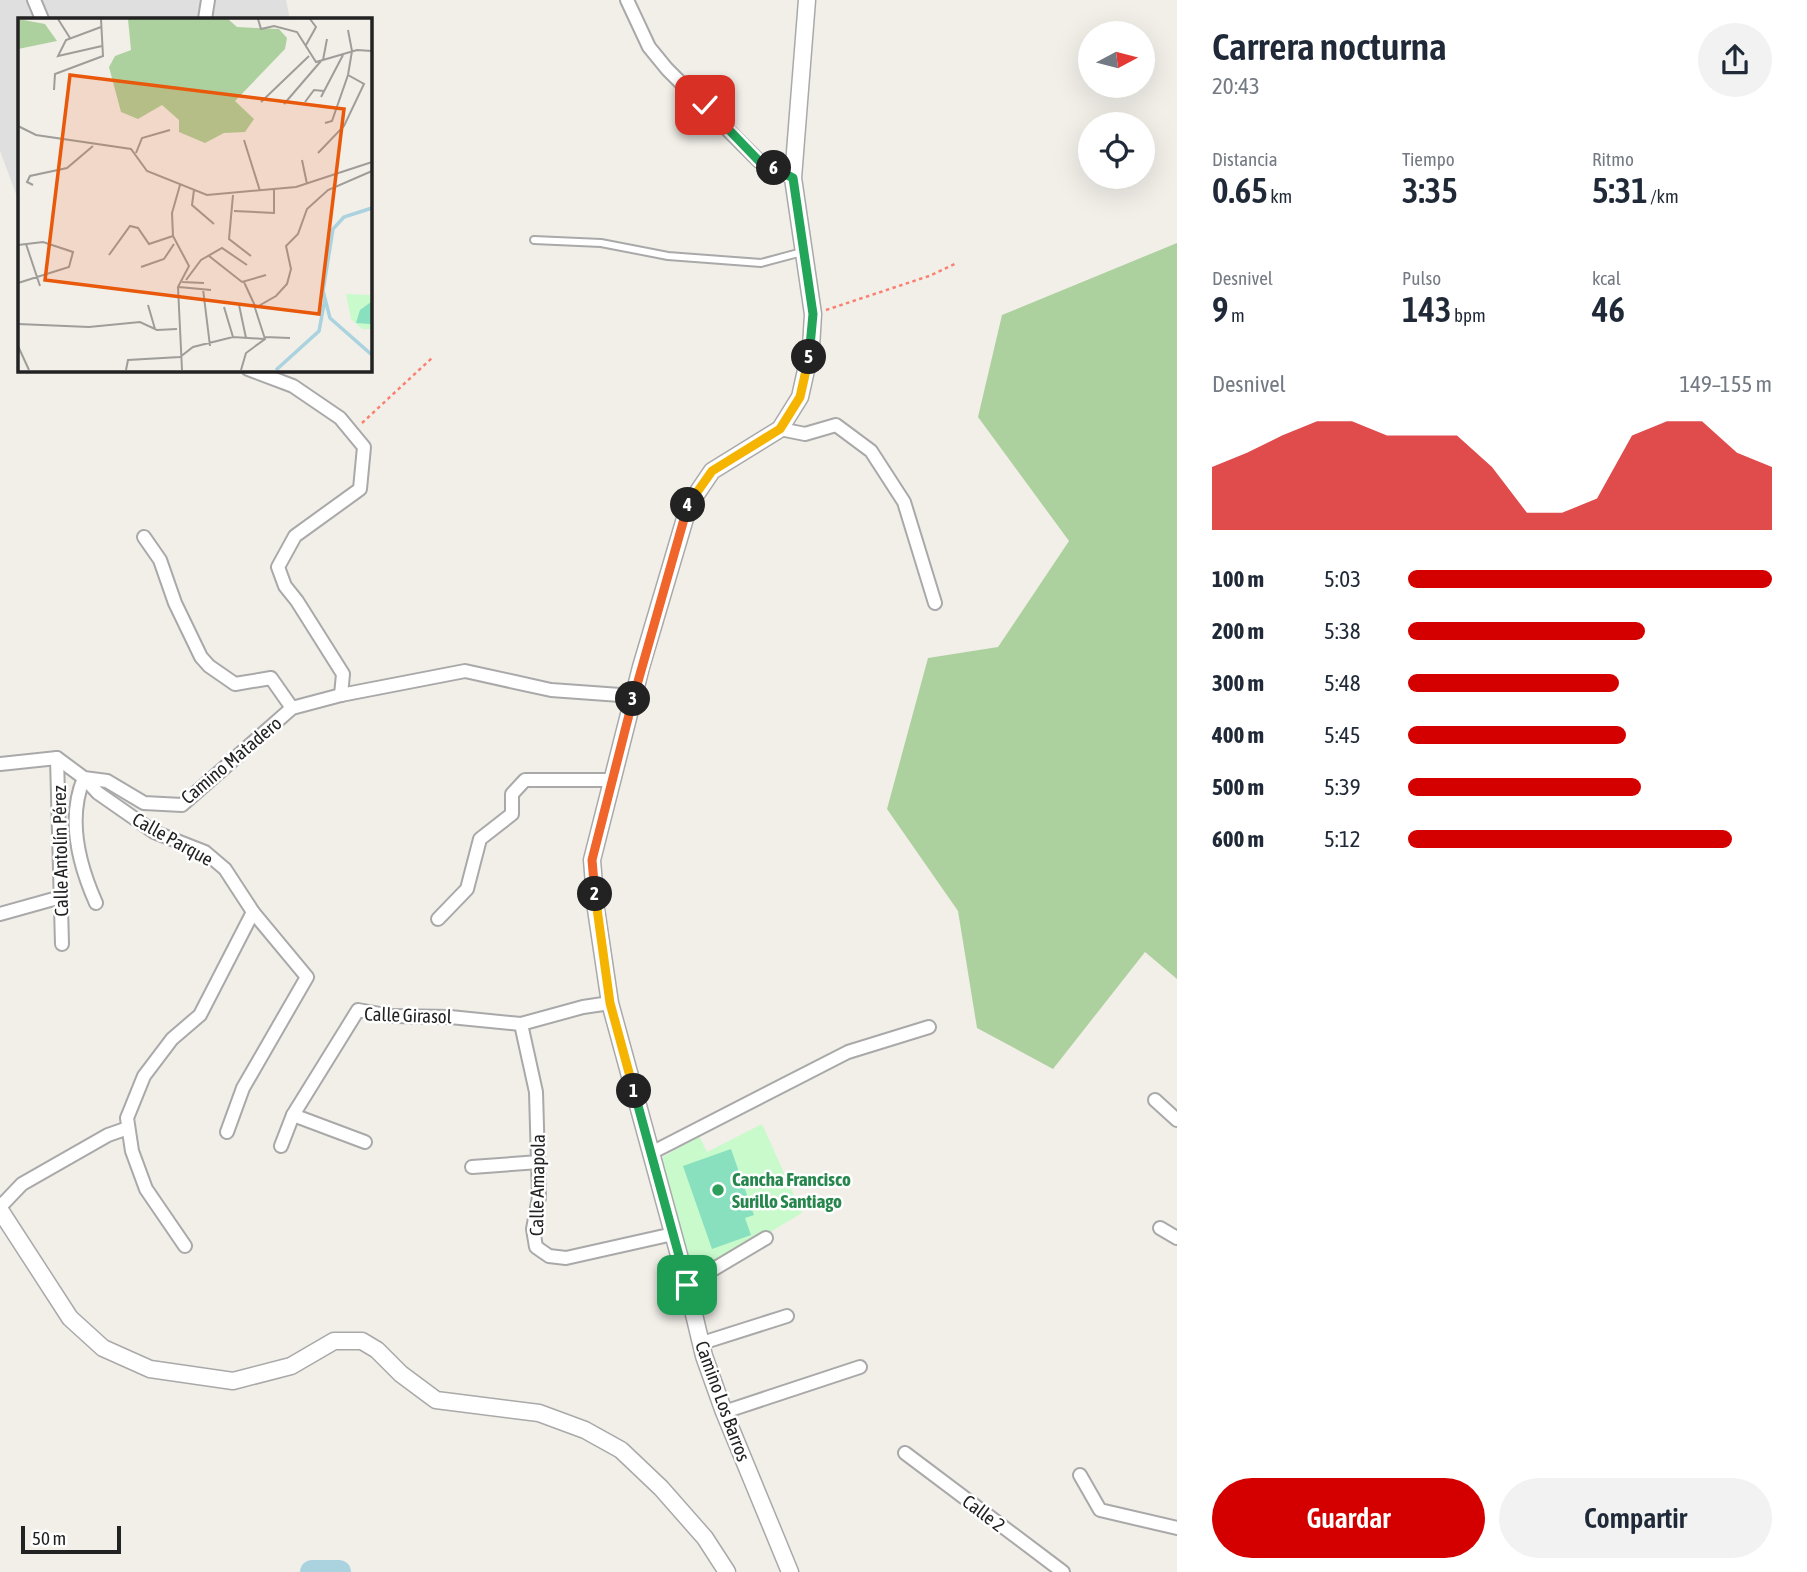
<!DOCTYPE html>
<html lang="es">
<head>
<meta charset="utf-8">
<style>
  body { margin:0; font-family:"Asap Condensed",sans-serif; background:#f2f2f3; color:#1f2937; height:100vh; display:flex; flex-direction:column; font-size:26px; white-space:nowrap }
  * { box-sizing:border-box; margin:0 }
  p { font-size:23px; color:#747a83 }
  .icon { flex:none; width:38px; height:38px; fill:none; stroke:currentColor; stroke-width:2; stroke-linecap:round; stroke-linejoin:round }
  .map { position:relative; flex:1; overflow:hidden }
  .sheet { display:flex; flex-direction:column; background:#fff; width:630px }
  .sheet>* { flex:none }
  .needle { width:46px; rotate:83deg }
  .buttons { position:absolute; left:1078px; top:21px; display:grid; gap:14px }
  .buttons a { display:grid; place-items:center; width:77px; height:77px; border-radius:50%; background:#fff; box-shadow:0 7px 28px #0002; font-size:35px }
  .scale { position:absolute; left:21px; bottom:18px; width:100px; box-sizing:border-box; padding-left:7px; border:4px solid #222; border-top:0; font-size:19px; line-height:24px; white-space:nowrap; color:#222; -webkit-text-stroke:5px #fff; paint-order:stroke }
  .pin { position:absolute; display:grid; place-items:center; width:60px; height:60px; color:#fff; margin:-30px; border-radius:14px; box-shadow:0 4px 10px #0006 }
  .km { position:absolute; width:35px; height:35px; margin:-18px; border-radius:50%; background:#222; color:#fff; font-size:19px; line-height:35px; text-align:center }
  .round { display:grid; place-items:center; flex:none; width:74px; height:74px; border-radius:37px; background:#f2f2f3 }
  .overview { display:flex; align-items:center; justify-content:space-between; height:119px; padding:0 35px }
  h1 { font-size:38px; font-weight:600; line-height:52px }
  .stats { display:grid; grid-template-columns:repeat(3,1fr); gap:10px; height:119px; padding:7px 35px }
  .stats div { display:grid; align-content:center }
  .stats b { font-size:35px; font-weight:600 }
  .stats small { font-size:19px; font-weight:400 }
  .stats p { font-size:19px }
  .chart { height:196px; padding:14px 35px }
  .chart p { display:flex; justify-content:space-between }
  .chart svg { width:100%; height:126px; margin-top:7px; fill:#d40000; opacity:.7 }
  .cta { display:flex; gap:14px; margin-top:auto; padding:14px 35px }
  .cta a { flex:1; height:80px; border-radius:42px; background:#d40000; color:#fff; font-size:28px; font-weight:600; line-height:80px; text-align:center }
  .cta a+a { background:#f2f2f3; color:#1f2937 }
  ul { padding:0 35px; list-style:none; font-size:23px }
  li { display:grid; grid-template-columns:112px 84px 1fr; align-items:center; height:52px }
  li i { height:18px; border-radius:9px; background:#d40000 }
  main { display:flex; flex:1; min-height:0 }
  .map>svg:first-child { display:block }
  .residential { fill:#e0dfdf }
  .forest { fill:#add19e }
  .park { fill:#c8facc }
  .pitch { fill:#88e0be }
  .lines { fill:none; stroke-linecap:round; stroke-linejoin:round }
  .river { stroke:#aad3df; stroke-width:24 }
  .service-casing { stroke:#a9a9a9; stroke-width:10 }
  .minor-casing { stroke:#a9a9a9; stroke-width:16 }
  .tertiary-casing { stroke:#a9a9a9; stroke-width:19 }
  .path { stroke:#fa8072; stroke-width:2.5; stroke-dasharray:3.5 3.5; stroke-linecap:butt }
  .service { stroke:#fff; stroke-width:6 }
  .minor { stroke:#fff; stroke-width:12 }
  .tertiary { stroke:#fff; stroke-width:16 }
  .split-1-casing { stroke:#fff; stroke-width:14 }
  .split-2-casing { stroke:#fff; stroke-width:14 }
  .split-3-casing { stroke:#fff; stroke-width:14 }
  .split-4-casing { stroke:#fff; stroke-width:14 }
  .split-5-casing { stroke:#fff; stroke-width:14 }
  .split-6-casing { stroke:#fff; stroke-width:14 }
  .split-7-casing { stroke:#fff; stroke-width:14 }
  .split-1 { stroke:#22a559; stroke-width:9 }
  .split-2 { stroke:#f5b400; stroke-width:9 }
  .split-3 { stroke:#f0652b; stroke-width:9 }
  .split-4 { stroke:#f0652b; stroke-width:9 }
  .split-5 { stroke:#f5b400; stroke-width:9 }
  .split-6 { stroke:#22a559; stroke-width:9 }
  .split-7 { stroke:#22a559; stroke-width:9 }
  .leisure-dot { fill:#2e9e5b; stroke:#fff; stroke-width:2.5 }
  .labels { text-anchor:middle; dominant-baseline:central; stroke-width:5; stroke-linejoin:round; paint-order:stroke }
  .street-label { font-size:19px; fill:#222; stroke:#fff }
  .leisure-label { font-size:19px; font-weight:bold; fill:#27864d; stroke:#fff; text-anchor:start }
  .inset-river { fill:none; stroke:#aad3df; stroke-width:3.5 }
  .inset-road { fill:none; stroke:#9f9d99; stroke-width:2 }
  .view { fill:#e8590c; fill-opacity:0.15; stroke:#e8590c; stroke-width:3.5 }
  .inset-edge { fill:none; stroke:#222; stroke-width:3.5 }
</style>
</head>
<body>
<main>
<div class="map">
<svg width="1177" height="1572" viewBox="0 0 1177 1572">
  <rect width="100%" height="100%" fill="#f2efe9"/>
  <!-- residential -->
  <path class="residential" d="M0,0H286L290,19H19V202L0,151Z"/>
  <!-- forest -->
  <path class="forest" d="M1177,243V979L1145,952L1053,1069L977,1028L958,911L887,809L928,658L998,647L1069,541L978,417L1002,315Z"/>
  <!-- park -->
  <path class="park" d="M762,1124L802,1213L692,1279L661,1158L699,1136L707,1152Z"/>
  <!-- pitch -->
  <path class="pitch" d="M731,1149L754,1215L745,1218L751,1235L712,1249L683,1166Z"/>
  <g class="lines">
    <!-- river -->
    <path class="river" d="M312,1572H339"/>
    <!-- service casing -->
    <g class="service-casing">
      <path id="service" d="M534,240L601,243L668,256L761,263L802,252"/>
    </g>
    <!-- minor casing -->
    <g class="minor-casing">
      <g id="minor">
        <path d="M34,0L42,19"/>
        <path d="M627,0L649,47L667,69L759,161L793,178"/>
        <path d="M205,19L208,0"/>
        <path d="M248,369L293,386L340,418L364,447L360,489L295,536L278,567L285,586L297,601L343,674L341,695"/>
        <path d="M780,429L805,434L836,425L871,451L904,502L935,603"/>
        <path d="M144,537L160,560L175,603L201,657L209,666L235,684L271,678L292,708"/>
        <path d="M57,758L62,944"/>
        <path d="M0,764L57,758L84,778L107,781L144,803L182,805L292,708L341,695L465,671L551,690L634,696"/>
        <path d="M96,903C79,865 67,818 84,778L98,793L154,832L205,852L225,869L253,912L307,977L243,1088L227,1132"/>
        <path d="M0,914L61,897"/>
        <path d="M438,919L467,889L480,839L512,814V794L525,780H613"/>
        <path d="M521,1024L536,1092L539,1197L533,1229L536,1247L549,1256L566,1258L673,1234"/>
        <path d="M1155,1100L1177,1120"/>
        <path d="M293,1115L365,1142"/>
        <path d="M281,1146L293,1115L358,1010L391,1016L450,1017L521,1024L583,1007L610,1003"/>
        <path d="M651,1153L848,1052L929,1027"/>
        <path d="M472,1167L539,1162"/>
        <path d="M0,1207L22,1184L108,1135L128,1128"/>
        <path d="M1160,1228L1177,1238"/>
        <path d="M185,1246L146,1189L132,1151L127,1118L144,1076L172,1039L200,1015L253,912"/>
        <path d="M687,1285L766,1238"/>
        <path d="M702,1343L787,1316"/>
        <path d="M724,1412L860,1367"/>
        <path d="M905,1453L1063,1572"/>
        <path d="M1080,1475L1100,1510L1177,1528"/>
      </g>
    </g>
    <!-- tertiary casing -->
    <g class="tertiary-casing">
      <g id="tertiary">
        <path d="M0,1210L70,1318L103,1348L150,1369L233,1381L291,1366L334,1341H362L377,1350L401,1374L436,1400L539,1413L585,1430L621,1450L661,1488L705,1538L727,1572"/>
        <path d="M790,1572L724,1412L704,1356L685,1277L610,1003L596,909L592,860L641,667L689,505L712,471L780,429L800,397L811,348L813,314L793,178L807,0"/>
      </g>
    </g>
    <!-- path -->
    <g class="path">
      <path d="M826,310L929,276L957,263"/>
      <path d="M362,423L433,357"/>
    </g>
    <!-- service -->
    <use href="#service" class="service"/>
    <!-- minor -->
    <use href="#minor" class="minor"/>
    <!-- tertiary -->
    <use href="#tertiary" class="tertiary"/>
  </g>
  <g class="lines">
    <!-- split-1 casing -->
    <g class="split-1-casing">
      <path id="split-1" d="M634,1091L687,1285"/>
    </g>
    <!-- split-2 casing -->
    <g class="split-2-casing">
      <path id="split-2" d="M595,894L610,1003L634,1091"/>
    </g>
    <!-- split-3 casing -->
    <g class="split-3-casing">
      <path id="split-3" d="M595,894L592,860L633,699"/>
    </g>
    <!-- split-4 casing -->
    <g class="split-4-casing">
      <path id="split-4" d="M633,699L688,505"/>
    </g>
    <!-- split-5 casing -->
    <g class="split-5-casing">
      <path id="split-5" d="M688,505L712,471L780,429L800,397L809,357"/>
    </g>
    <!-- split-6 casing -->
    <g class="split-6-casing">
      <path id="split-6" d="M774,168L793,178L813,314L809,357"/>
    </g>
    <!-- split-7 casing -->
    <g class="split-7-casing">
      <path id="split-7" d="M705,105L759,161L774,168"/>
    </g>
    <!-- split-1 -->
    <use href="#split-1" class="split-1"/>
    <!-- split-2 -->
    <use href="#split-2" class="split-2"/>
    <!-- split-3 -->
    <use href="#split-3" class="split-3"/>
    <!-- split-4 -->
    <use href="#split-4" class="split-4"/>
    <!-- split-5 -->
    <use href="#split-5" class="split-5"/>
    <!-- split-6 -->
    <use href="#split-6" class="split-6"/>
    <!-- split-7 -->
    <use href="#split-7" class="split-7"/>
  </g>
  <!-- markers -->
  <circle class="leisure-dot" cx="718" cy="1190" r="7"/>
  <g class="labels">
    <!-- street labels -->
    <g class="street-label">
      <text transform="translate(231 760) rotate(-40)">Camino Matadero</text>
      <text transform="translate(173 839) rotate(29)">Calle Parque</text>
      <text transform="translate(60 851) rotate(-91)">Calle Antolín Pérez</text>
      <text transform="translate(408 1015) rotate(2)">Calle Girasol</text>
      <text transform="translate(537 1185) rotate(-89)">Calle Amapola</text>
      <text transform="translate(723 1401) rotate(70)">Camino Los Barros</text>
      <text transform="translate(984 1513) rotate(37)">Calle 2</text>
    </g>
    <!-- leisure labels -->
    <g class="leisure-label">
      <text x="732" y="1179">Cancha Francisco<tspan x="732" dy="22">Surillo Santiago</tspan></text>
    </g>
  </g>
  <!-- overview -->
  <g transform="translate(18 18)">
    <rect width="354" height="354" fill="#f2efe9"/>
    <path d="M0,1L27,6L39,23L0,31ZM110,1H210L219,9L261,11L269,20L267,31L217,83L236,101L227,114L206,115L187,125L161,114V102L144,87L120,101L103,94L91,49L97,38L113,32Z" fill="#add19e"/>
    <path d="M328,276L353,277V311H344L333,301Z" fill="#c8facc"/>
    <path d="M353,284V306L338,305L342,292Z" fill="#88e0be"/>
    <path class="inset-river" d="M354,190L326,199L315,211L305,273L312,300L354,337M258,352L301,313L307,281"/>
    <path class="inset-road" d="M40,1L52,20M240,1L243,11L256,8L279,14L298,44L339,32L354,33M83,9L48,22L40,38L84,28M288,27L298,9L292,1M305,42L309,21M36,72L37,56L85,38L83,1M303,79L325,37M243,84L291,38M287,84L296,72L306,73M266,86L303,43M307,105L314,103L330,57L334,33L330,12M0,108L18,117L113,131L129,153L189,177L278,169L354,144M226,122L242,173M118,135L124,120L152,112M300,135L326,108L346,66L330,57M284,142L289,166M15,167L9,164L12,158L49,150L75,128M162,167L154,195L155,218L171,248L160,269L164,352M176,172L174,187L196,206M215,177L211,221L233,238M216,193L256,195V171M8,226L22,268M0,227L25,224L55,234L51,249L0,265M91,237L112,208L120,210L131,226L155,218M191,238L224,264L248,257M123,249L146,241L156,226M168,262L183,242L204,230L229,247M164,264L186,265M226,264L237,288M161,269L193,272M185,271L192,328M130,287L137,311M221,287L228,320M206,289L215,319M0,306L71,309L122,304L139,312L159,311M247,319L272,320M0,328L11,352M108,352L110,342L162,339L175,329L215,319L246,321M223,352L228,335L247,321L237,290L258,278L269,266L273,251L268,228L280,216L289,191L310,172L354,153"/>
    <path class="view" d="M52,57L326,91L301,296L27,262Z"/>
    <rect width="354" height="354" class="inset-edge"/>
  </g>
</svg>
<div class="buttons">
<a><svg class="needle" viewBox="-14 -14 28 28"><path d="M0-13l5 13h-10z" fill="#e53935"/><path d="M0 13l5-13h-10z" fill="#747a83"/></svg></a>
<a><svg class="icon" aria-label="locate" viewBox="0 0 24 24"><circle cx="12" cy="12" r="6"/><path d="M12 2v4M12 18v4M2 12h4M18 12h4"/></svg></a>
</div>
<div class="scale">50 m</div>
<div class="pin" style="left:687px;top:1285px;background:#1e9e55"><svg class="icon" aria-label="arrive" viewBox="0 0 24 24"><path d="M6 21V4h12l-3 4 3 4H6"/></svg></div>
<div class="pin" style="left:705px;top:105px;background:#d93025"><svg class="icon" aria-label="check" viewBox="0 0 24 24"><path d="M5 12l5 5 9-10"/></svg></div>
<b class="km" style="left:634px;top:1091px">1</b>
<b class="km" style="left:595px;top:894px">2</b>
<b class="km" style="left:633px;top:699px">3</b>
<b class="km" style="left:688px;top:505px">4</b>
<b class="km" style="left:809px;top:357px">5</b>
<b class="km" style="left:774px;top:168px">6</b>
</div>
<section class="sheet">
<div class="overview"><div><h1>Carrera nocturna</h1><p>20:43</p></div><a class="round"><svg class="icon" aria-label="share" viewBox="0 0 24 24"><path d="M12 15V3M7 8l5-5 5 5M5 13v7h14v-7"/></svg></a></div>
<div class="stats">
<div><p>Distancia</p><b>0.65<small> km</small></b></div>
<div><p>Tiempo</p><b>3:35</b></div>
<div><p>Ritmo</p><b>5:31<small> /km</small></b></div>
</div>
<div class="stats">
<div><p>Desnivel</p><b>9<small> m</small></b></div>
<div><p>Pulso</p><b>143<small> bpm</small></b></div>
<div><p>kcal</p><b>46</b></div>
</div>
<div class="chart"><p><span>Desnivel</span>149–155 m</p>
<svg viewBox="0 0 160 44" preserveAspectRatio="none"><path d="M0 44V22L10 17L20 11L30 6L40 6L50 11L60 11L70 11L80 22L90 38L100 38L110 33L120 11L130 6L140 6L150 17L160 22V44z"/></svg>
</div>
<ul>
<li><b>100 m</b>5:03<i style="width:100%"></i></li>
<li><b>200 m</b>5:38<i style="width:65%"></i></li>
<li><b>300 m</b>5:48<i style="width:58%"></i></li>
<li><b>400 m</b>5:45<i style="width:60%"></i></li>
<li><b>500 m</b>5:39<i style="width:64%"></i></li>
<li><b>600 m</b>5:12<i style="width:89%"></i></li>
</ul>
<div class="cta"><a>Guardar</a><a>Compartir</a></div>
</section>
</main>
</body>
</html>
